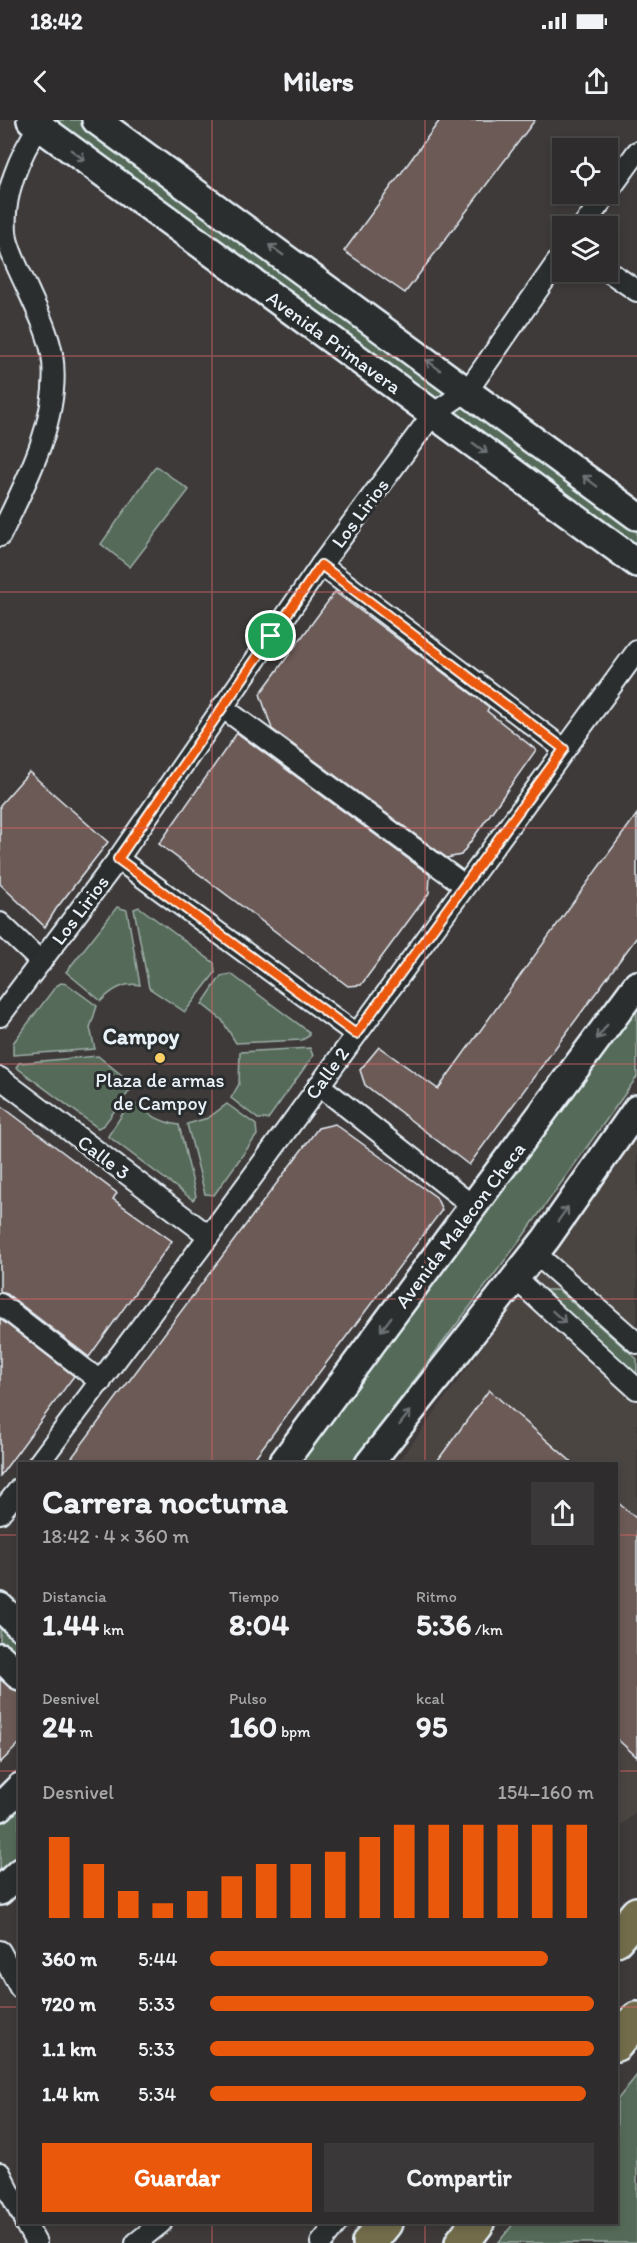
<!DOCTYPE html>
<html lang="es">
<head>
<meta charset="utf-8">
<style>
  body { margin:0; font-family:Itim,sans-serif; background:#3a3838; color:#f1f3f6; height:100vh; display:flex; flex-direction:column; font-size:22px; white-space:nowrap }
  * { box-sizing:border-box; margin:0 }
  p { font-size:20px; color:#a7a7a9 }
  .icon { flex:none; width:33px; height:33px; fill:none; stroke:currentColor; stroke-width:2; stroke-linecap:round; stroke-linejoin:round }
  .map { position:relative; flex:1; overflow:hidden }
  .side { position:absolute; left:18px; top:1342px; width:600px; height:762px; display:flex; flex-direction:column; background:#2e2c2c; border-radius:0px; box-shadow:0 3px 9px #0003,0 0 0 2px #494848 }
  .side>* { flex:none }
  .tools { position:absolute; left:552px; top:18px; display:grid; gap:12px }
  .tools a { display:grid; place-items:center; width:66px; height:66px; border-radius:0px; background:#2e2c2c; box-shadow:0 3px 9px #0003,0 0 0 2px #494848; font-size:30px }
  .pin { position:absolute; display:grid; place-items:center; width:51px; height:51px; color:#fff; margin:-26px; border:3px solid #fff; border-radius:50%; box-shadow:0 2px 6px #0007 }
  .round { display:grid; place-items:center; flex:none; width:63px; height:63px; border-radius:0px; background:#3a3838 }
  .overview { display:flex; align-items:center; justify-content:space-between; height:102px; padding:0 24px }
  h1 { font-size:33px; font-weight:700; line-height:45px }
  .stats { display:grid; grid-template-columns:repeat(3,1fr); gap:9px; height:102px; padding:6px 24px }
  .stats div { display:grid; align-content:center }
  .stats b { font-size:30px; font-weight:700 }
  .stats small { font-size:16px; font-weight:400 }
  .stats p { font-size:16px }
  .chart { height:168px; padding:12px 24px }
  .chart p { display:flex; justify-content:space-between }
  .chart svg { width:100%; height:108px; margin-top:6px; stroke:#ea580c; stroke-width:6 }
  .button { display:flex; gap:12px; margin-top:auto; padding:12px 24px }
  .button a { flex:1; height:69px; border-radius:0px; background:#ea580c; color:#fff; font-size:24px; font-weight:700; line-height:69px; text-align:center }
  .button a+a { background:#3a3838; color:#f1f3f6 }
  ul { padding:0 24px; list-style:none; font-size:20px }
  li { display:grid; grid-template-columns:96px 72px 1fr; align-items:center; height:45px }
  li i { height:15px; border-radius:8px; background:#ea580c }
  .status { display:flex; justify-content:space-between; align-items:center; height:42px; padding:0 30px; background:#2e2c2c; direction:ltr }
  .status svg { height:16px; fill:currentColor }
  header { display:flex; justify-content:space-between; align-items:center; height:78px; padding:0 24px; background:#2e2c2c; font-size:27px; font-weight:700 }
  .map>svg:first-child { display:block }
  .built { fill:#4c4443 }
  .green { fill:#546b58; stroke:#9eaea8; stroke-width:1.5 }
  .building { fill:#6c5a57; stroke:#e8f1f8; stroke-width:1.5 }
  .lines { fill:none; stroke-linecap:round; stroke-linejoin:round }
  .street-casing { stroke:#e8f1f8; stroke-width:24 }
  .secondary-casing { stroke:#e8f1f8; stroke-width:32 }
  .highway-casing { stroke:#e8f1f8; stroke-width:38 }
  .street { stroke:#2a2d2e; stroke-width:20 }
  .secondary { stroke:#2a2d2e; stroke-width:27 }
  .highway { stroke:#726c4b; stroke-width:33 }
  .oneway { stroke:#6c7275 }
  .route-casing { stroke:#fff; stroke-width:12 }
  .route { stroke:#ea580c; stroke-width:8 }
  .grid { fill:none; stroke:#db6466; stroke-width:1.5; stroke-opacity:0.55 }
  .poi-dot { fill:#ffd166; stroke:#2a2d2e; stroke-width:2 }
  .labels { text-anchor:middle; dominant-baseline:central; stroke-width:6; stroke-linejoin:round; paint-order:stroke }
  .street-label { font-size:20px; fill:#e8f1f8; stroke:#2a2d2e }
  .poi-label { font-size:20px; fill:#e8f1f8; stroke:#2a2d2e }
  .quarter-label { font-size:22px; font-weight:bold; fill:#e8f1f8; stroke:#2a2d2e }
</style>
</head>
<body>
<div class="status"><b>18:42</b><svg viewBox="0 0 49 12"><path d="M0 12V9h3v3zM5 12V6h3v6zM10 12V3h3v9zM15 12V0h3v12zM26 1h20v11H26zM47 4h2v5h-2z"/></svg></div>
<header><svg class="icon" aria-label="back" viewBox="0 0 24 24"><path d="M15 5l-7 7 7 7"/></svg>Milers<svg class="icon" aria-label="share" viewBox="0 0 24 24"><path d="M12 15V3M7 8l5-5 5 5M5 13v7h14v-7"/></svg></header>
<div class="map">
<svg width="637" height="2123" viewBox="0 0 637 2123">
  <rect width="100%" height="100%" fill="#3e3a3a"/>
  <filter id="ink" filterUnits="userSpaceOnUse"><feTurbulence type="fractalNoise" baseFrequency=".0167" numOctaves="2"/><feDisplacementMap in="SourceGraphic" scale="12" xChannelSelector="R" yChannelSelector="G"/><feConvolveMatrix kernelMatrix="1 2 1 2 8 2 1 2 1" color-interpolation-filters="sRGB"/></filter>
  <g filter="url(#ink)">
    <!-- built -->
    <path class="built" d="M637,1016V1691L617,1709L616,1344H397Z"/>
    <!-- green -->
    <g class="green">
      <path d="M52,0H83L637,408V432Z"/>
      <path d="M156,346L189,370L130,447L101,424Z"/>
      <path d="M117,787L127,790L140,865C124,862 112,870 101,881L66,852Z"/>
      <path d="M139,787L214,843L215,853L185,892L149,868L134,789Z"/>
      <path d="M231,854L309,912V916L302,920L236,923L222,900L202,884L221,856Z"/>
      <path d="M61,863L67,864L97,886L90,908L95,929L13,935V923L56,866Z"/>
      <path d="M637,883V957L521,1119L351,1344H296L486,1093Z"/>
      <path d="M310,928L313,936L268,999H258L231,978L239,964L240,932Z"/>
      <path d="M98,936L134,965L104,1005L98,1008L16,947L19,943Z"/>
      <path d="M131,981C147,993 159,1002 179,1005L196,1076L193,1080L108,1016Z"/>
      <path d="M227,984L256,1005L257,1015L214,1075L205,1074L187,1004L208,998Z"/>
      <path d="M546,1170H558L637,1239V1257L548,1180Z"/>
      <path d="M0,1503L19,1521V1544L0,1525Z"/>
      <path d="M19,1684V1736L0,1755V1704Z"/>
      <path d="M637,1955V2123H498L514,2103H616L617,1980Z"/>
    </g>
    <!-- building -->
    <g class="building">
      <path d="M440,0H535L405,173L344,131Z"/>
      <path d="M335,472L489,587L487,591L536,630L461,735L447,738L272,609L260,574Z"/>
      <path d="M237,613L430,755L429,773L361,865L348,866L159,724Z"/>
      <path d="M29,652L108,722L56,789L45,807L0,764V685Z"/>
      <path d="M637,694V817L469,1045L365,965L360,950L379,927L438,969Z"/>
      <path d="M0,985L117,1073L113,1079L172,1121L89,1237L7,1174L0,1172Z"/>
      <path d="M335,1004L436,1077L442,1090L250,1344H67L318,1008Z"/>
      <path d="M0,1199L74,1256L0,1356Z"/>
      <path d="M489,1270L574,1344H435Z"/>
      <path d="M616,1381L637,1399V1637L616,1618Z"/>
      <path d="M0,1559L10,1568L20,1571V1623L0,1643Z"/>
    </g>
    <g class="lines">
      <!-- street casing -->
      <g class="street-casing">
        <g id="street">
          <path d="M608,72L637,32"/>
          <path d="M583,106L607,74"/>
          <path d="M608,151L637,171"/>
          <path d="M0,416C26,363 62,295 52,234C48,212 37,190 28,170C21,154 11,136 7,119C0,78 20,33 43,0"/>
          <path d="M321,445L564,629"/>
          <path d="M222,587L464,765"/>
          <path d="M118,739L356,914"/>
          <path d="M0,803L41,842"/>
          <path d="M0,896L118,739L321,445L433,294L468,270L562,135"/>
          <path d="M0,958L209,1116"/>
          <path d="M319,965L474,1087"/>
          <path d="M535,1133L637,1223"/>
          <path d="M515,1158L637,1269"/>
          <path d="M0,1184L101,1262"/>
          <path d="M38,1344L209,1116L637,531"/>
          <path d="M0,1393L20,1368"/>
          <path d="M0,1831L20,1868"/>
          <path d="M0,2053L20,2092"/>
          <path d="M25,2103L36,2123"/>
          <path d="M136,2123L161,2103"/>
          <path d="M321,2123L337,2103"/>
        </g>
      </g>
      <!-- secondary casing -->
      <g class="secondary-casing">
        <g id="secondary">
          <path d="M31,0L637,443"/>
          <path d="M96,0L637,396"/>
          <path d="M282,1344L637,865"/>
          <path d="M369,1344L546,1119L637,989"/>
          <path d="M0,1487L20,1506"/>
          <path d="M0,1537L20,1556"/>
          <path d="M0,1687L20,1667"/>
          <path d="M0,1771L20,1752"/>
        </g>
      </g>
      <!-- highway casing -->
      <g class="highway-casing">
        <g id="highway">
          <path d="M616,1819L637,1794"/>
          <path d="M616,1924L637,1899"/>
          <path d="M369,2123L385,2103"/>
          <path d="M462,2123L477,2103"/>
        </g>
      </g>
      <!-- street -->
      <use href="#street" class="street"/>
      <!-- secondary -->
      <use href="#secondary" class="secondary"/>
      <!-- highway -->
      <use href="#highway" class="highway"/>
    </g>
    <!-- one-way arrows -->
    <defs><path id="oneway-shaft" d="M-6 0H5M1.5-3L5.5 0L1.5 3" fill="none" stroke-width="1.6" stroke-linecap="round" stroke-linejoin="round" transform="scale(1.5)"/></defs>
    <g class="oneway">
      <use href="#oneway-shaft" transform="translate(78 35) rotate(36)"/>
      <use href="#oneway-shaft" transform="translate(276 130) rotate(-144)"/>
      <use href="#oneway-shaft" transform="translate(433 245) rotate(-144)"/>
      <use href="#oneway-shaft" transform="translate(480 328) rotate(36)"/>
      <use href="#oneway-shaft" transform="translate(590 361) rotate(-143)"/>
      <use href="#oneway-shaft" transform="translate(602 912) rotate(126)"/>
      <use href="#oneway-shaft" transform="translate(563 1094) rotate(-55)"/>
      <use href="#oneway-shaft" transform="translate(559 1197) rotate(43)"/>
      <use href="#oneway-shaft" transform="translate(386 1204) rotate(127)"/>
      <use href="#oneway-shaft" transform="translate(405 1298) rotate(-52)"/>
    </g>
  </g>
  <g class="lines" filter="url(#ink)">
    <!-- route casing -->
    <g class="route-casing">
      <path id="route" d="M321,445L564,629L356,914L118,739Z"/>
    </g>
    <!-- route -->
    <use href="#route" class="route"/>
  </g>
  <!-- grid -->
  <path class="grid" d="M212,0V1344M425,0V1344M0,236H637M0,472H637M0,708H637M0,944H637M0,1179H637M0,1415H20M616,1415H637M0,1651H20M616,1651H637M0,1887H20M616,1887H637M212,2103V2123M425,2103V2123"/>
  <!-- markers -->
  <circle class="poi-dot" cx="160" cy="938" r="6"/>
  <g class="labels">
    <!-- street labels -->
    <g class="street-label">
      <text transform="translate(334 222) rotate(36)">Avenida Primavera</text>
      <text transform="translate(360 393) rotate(-53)">Los Lirios</text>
      <text transform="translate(80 790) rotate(-53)">Los Lirios</text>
      <text transform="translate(327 953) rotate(-54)">Calle 2</text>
      <text transform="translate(104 1037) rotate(37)">Calle 3</text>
      <text transform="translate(460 1105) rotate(-53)">Avenida Malecon Checa</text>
    </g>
    <!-- poi labels -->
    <g class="poi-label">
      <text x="160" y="960">Plaza de armas<tspan x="160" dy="23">de Campoy</tspan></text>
    </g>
    <!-- quarter labels -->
    <g class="quarter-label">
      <text x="141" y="916">Campoy</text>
    </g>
  </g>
</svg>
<div class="tools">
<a><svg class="icon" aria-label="locate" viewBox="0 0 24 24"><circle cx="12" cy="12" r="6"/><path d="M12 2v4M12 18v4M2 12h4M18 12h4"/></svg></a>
<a><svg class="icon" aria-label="layers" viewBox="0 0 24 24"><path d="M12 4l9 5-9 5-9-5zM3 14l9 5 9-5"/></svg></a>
</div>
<div class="pin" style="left:271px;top:516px;background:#1e9e55"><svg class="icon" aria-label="arrive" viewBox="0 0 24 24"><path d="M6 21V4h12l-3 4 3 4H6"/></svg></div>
<section class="side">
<div class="overview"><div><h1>Carrera nocturna</h1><p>18:42 · 4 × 360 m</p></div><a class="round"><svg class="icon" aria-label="share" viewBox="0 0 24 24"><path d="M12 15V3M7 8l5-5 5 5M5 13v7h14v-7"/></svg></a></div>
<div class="stats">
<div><p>Distancia</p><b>1.44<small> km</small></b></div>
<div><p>Tiempo</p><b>8:04</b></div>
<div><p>Ritmo</p><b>5:36<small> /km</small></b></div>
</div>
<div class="stats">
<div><p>Desnivel</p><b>24<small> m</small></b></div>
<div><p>Pulso</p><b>160<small> bpm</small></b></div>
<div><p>kcal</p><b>95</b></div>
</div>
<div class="chart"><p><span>Desnivel</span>154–160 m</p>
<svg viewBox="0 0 160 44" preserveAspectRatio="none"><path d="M5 44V11M15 44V22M25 44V33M35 44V38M45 44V33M55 44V27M65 44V22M75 44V22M85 44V17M95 44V11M105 44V6M115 44V6M125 44V6M135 44V6M145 44V6M155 44V6"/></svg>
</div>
<ul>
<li><b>360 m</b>5:44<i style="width:88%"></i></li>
<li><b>720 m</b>5:33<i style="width:100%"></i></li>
<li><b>1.1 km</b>5:33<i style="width:100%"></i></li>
<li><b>1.4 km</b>5:34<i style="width:98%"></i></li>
</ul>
<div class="button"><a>Guardar</a><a>Compartir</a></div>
</section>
</div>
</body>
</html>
